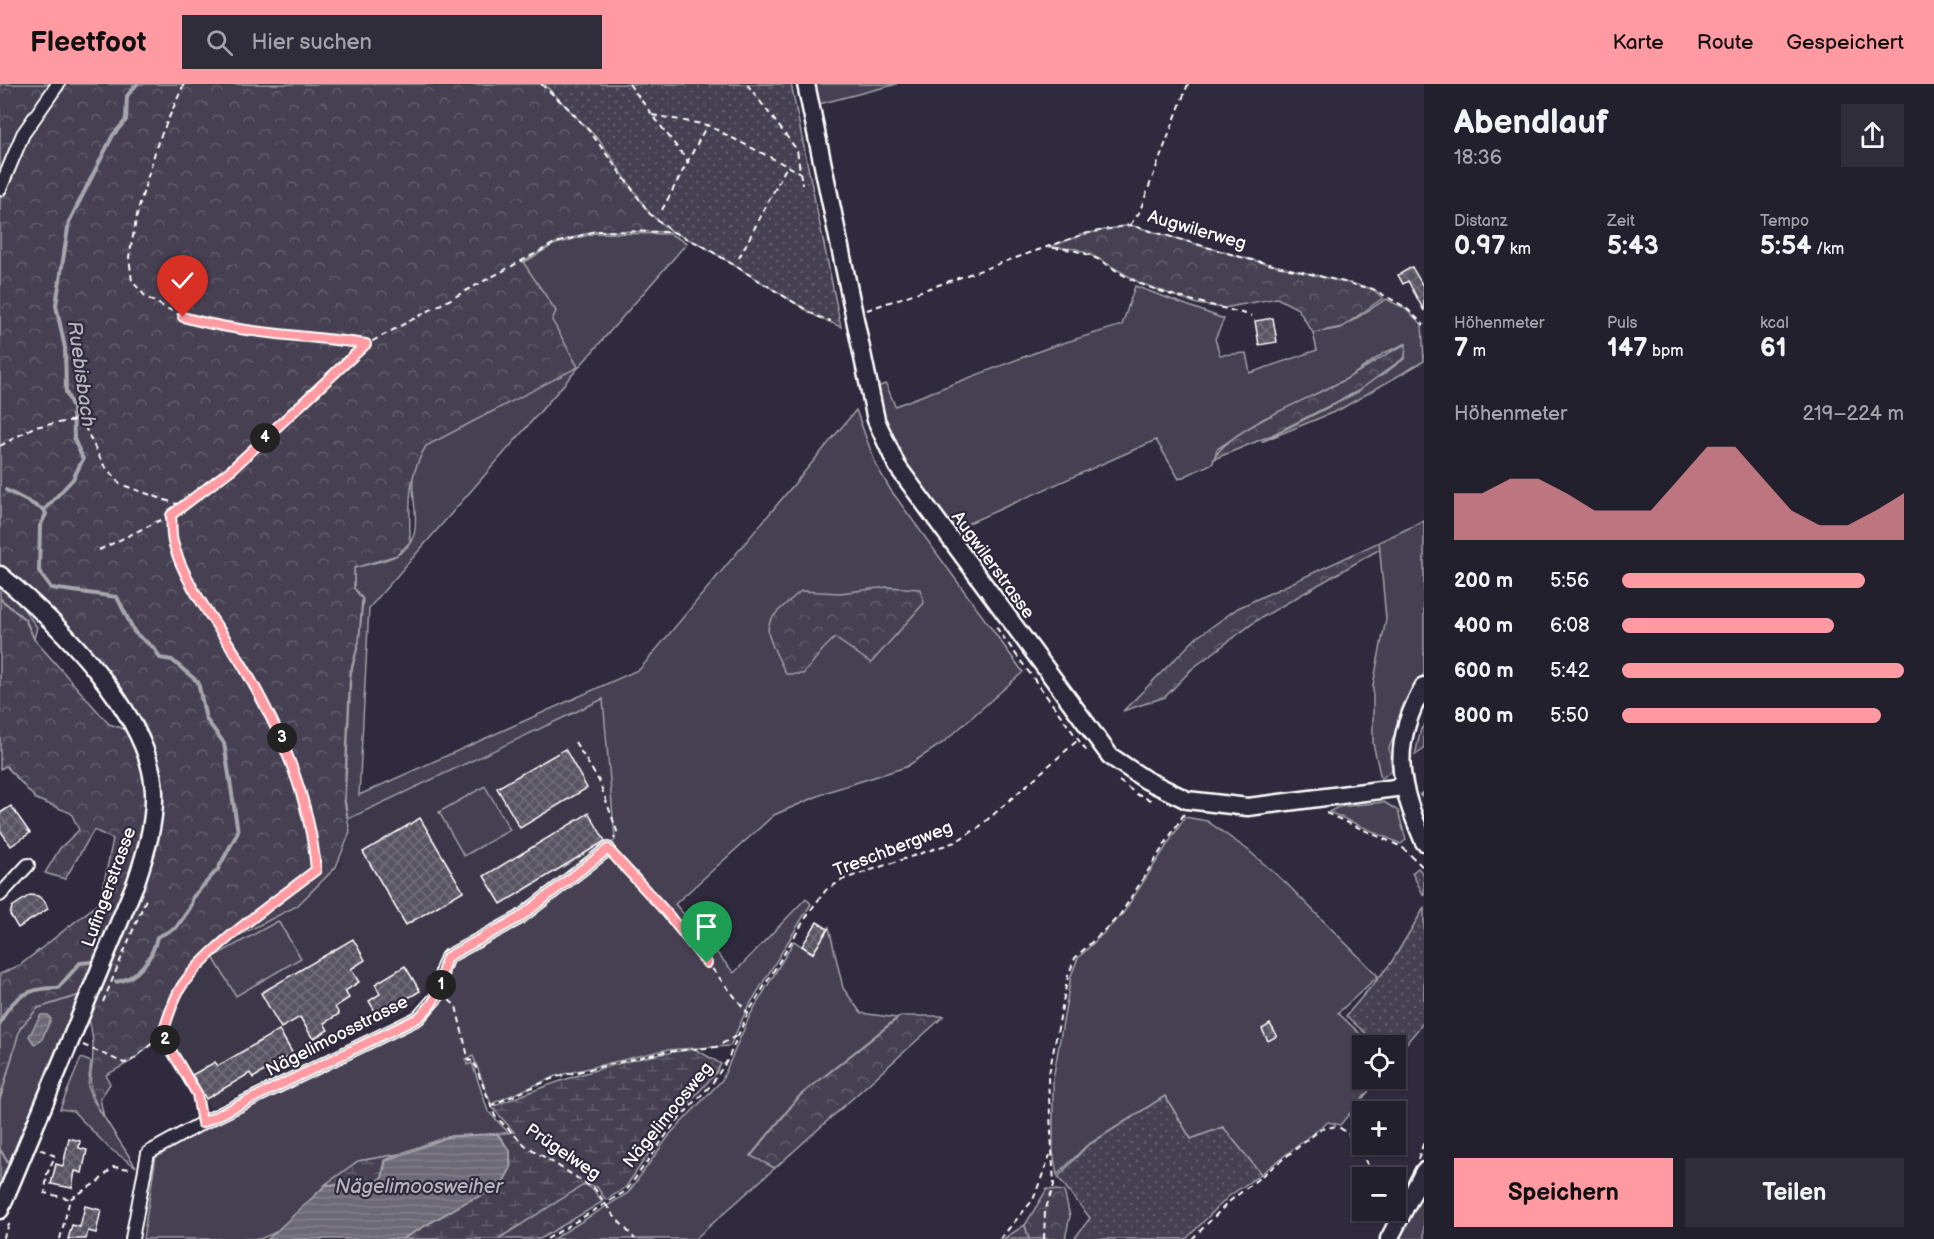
<!DOCTYPE html>
<html lang="de">
<head>
<meta charset="utf-8">
<style>
  body { margin:0; font-family:"Balsamiq Sans",sans-serif; background:#2f2d3a; color:#f1f3f6; height:100vh; display:flex; flex-direction:column; font-size:22px; white-space:nowrap }
  * { box-sizing:border-box; margin:0 }
  p { font-size:20px; color:#a3a3aa }
  .icon { flex:none; width:33px; height:33px; fill:none; stroke:currentColor; stroke-width:2; stroke-linecap:round; stroke-linejoin:round }
  .map { position:relative; flex:1; overflow:hidden }
  .panel { display:flex; flex-direction:column; background:#23202e; width:510px }
  .panel>* { flex:none }
  .buttons { position:absolute; left:1352px; top:951px; display:grid; gap:12px }
  .buttons a { display:grid; place-items:center; width:54px; height:54px; border-radius:0px; background:#23202e; box-shadow:0 2px 4px #0004,0 0 0 2px #403e4a; font-size:30px }
  .pin { position:absolute; display:grid; place-items:center; width:51px; height:51px; color:#fff; margin:-62px -26px; border-radius:50% 50% 50% 0; rotate:-45deg; box-shadow:0 0 6px #0007 }
  .pin .icon { rotate:45deg }
  .km { position:absolute; width:30px; height:30px; margin:-15px; border-radius:50%; background:#222; color:#fff; font-size:16px; line-height:30px; text-align:center }
  .round { display:grid; place-items:center; flex:none; width:63px; height:63px; border-radius:0px; background:#2f2d3a }
  .summary { display:flex; align-items:center; justify-content:space-between; height:102px; padding:0 30px }
  h1 { font-size:33px; font-weight:600; line-height:45px }
  .metrics { display:grid; grid-template-columns:repeat(3,1fr); gap:9px; height:102px; padding:6px 30px }
  .metrics div { display:grid; align-content:center }
  .metrics b { font-size:26px; font-weight:600 }
  .metrics small { font-size:16px; font-weight:400 }
  .metrics p { font-size:16px }
  .chart { height:168px; padding:12px 30px }
  .chart p { display:flex; justify-content:space-between }
  .chart svg { width:100%; height:108px; margin-top:6px; fill:#ff9aa2; opacity:.7 }
  .cta { display:flex; gap:12px; margin-top:auto; padding:12px 30px }
  .cta a { flex:1; height:69px; border-radius:0px; background:#ff9aa2; color:#111; font-size:24px; font-weight:600; line-height:69px; text-align:center }
  .cta a+a { background:#2f2d3a; color:#f1f3f6 }
  ul { padding:0 30px; list-style:none; font-size:20px }
  li { display:grid; grid-template-columns:96px 72px 1fr; align-items:center; height:45px }
  li i { height:15px; border-radius:8px; background:#ff9aa2 }
  header { display:flex; align-items:center; gap:36px; box-sizing:border-box; height:84px; padding:0 30px; background:#ff9aa2; color:#111 }
  header strong { font-size:28px }
  nav { display:flex; gap:33px; margin-inline-start:auto; font-size:21px }
  .search { width:420px; height:54px; background:#2f2d3a; display:flex; align-items:center; gap:15px; box-sizing:border-box; padding:0 21px; border-radius:0px; color:#a3a3aa; font-size:22px }
  main { display:flex; flex:1; min-height:0 }
  .map>svg:first-child { display:block }
  .built { fill:#3c3749 }
  .green { fill:#464152; stroke:#a2a0a8; stroke-width:1.5 }
  .forest { fill:url(#forest-crowns); stroke:#a2a0a8; stroke-width:1.5 }
  .wetland { fill:url(#wetland-marsh); stroke:#a2a0a8; stroke-width:1.5 }
  .garden { fill:url(#garden-dots); stroke:#a2a0a8; stroke-width:1.5 }
  .water { fill:url(#water-rules); stroke:#a7a6ad; stroke-width:1.5 }
  .lines { fill:none; stroke-linecap:round; stroke-linejoin:round }
  .stream { stroke:#a7a6ad; stroke-width:4 }
  .building { fill:url(#building-cross-hatch); stroke:#fff; stroke-width:1.5 }
  .street-casing { stroke:#fff; stroke-width:16 }
  .secondary-casing { stroke:#fff; stroke-width:21 }
  .path { stroke:#fff; stroke-width:2; stroke-dasharray:6 4.5; stroke-linecap:butt }
  .street { stroke:#2f2a3d; stroke-width:12 }
  .secondary { stroke:#2f2a3d; stroke-width:16 }
  .route-casing { stroke:#fff; stroke-width:12 }
  .route { stroke:#ff9aa2; stroke-width:8 }
  .labels { text-anchor:middle; dominant-baseline:central; stroke-width:4.5; stroke-linejoin:round; paint-order:stroke }
  .street-label { font-size:18px; fill:#fff; stroke:#2f2a3d }
  .water-label { font-size:20px; font-style:italic; fill:#b6b4bb; stroke:#2f2a3d }
</style>
</head>
<body>
<header>
<strong>Fleetfoot</strong>
<div class="search"><svg class="icon" aria-label="search" viewBox="0 0 24 24"><circle cx="10" cy="10" r="6"/><path d="M15 15l6 6"/></svg>Hier suchen</div>
<nav><a>Karte</a><a>Route</a><a>Gespeichert</a></nav>
</header>
<main>
<div class="map">
<svg width="1424" height="1155" viewBox="0 0 1424 1155">
  <defs>
    <pattern id="forest-crowns" width="20" height="18" patternUnits="userSpaceOnUse" patternTransform="scale(1.5)"><rect width="20" height="18" fill="#464152"/><path d="M2 6a3 3 0 1 1 6 0M12 15a3 3 0 1 1 6 0" fill="none" stroke="#625e6c"/></pattern>
    <pattern id="wetland-marsh" width="20" height="14" patternUnits="userSpaceOnUse" patternTransform="scale(1.5)"><rect width="20" height="14" fill="#464152"/><path d="M1 5h8M5 5V1M11 12h8M15 12V8" fill="none" stroke="#625e6c"/></pattern>
    <pattern id="garden-dots" width="8" height="8" patternUnits="userSpaceOnUse" patternTransform="scale(1.5)"><rect width="8" height="8" fill="#464152"/><path d="M2 2h.1M6 6h.1" fill="none" stroke="#625e6c" stroke-width="1.8" stroke-linecap="round"/></pattern>
    <pattern id="water-rules" width="6" height="5" patternUnits="userSpaceOnUse" patternTransform="scale(1.5)"><rect width="6" height="5" fill="#6d6a77"/><path d="M0 2.5h6" fill="none" stroke="#83808b"/></pattern>
    <pattern id="building-cross-hatch" width="8" height="8" patternUnits="userSpaceOnUse" patternTransform="scale(1.5)"><rect width="8" height="8" fill="#595564"/><path d="M0 0l8 8M0 8l8-8" fill="none" stroke="#726e7b"/></pattern>
  </defs>
  <rect width="100%" height="100%" fill="#2f2a3d"/>
  <filter id="ink" filterUnits="userSpaceOnUse"><feTurbulence type="fractalNoise" baseFrequency=".0167" numOctaves="2"/><feDisplacementMap in="SourceGraphic" scale="12" xChannelSelector="R" yChannelSelector="G"/><feConvolveMatrix kernelMatrix="1 2 1 2 8 2 1 2 1" color-interpolation-filters="sRGB"/></filter>
  <g filter="url(#ink)">
    <!-- built -->
    <path class="built" d="M603,615L614,755L539,817L443,873L434,898L426,897L423,911L410,924L318,966L319,971L210,1024L164,950L181,903L195,883L248,843L340,783L352,733Z"/>
    <!-- green -->
    <g class="green">
      <path d="M810,0H897L815,21Z"/>
      <path d="M595,149L670,150L687,159L369,524L359,711L640,585L856,326L876,381L890,405L1023,588L944,658L906,683L830,707L774,731L675,820L734,889L806,814L811,820L747,925L730,962L664,966L556,992L491,1020L473,972L466,975L467,981L472,979L488,1027L509,1049L448,1052L399,1070L358,1077L326,1100L281,1146L260,1155H143L156,1072L215,1039L429,933L443,909L451,878L519,837L615,756L603,615L348,735L345,716L351,590L359,558L363,515L354,504V484C367,480 383,478 395,472C429,455 410,419 413,392C414,380 420,372 425,362L551,236L556,227L523,179L553,161Z"/>
      <path d="M1135,202L1224,235L1215,255L1220,271L1246,269L1250,289L1317,266L1313,249L1341,244L1386,215L1404,224L1422,240L1424,277L1339,326L1261,358L1358,308L1373,294L1381,292L1405,274V260L1384,269L1344,297L1263,335L1217,365L1213,379L1179,395L1156,356L951,447C917,401 889,359 874,304L886,300L895,322L1050,263L1122,241Z"/>
      <path d="M1424,437V589L1405,625L1389,664L1392,686L1381,695L1373,659V601L1386,535L1379,458Z"/>
      <path d="M0,500L10,507L37,543L34,555L26,536L0,514Z"/>
      <path d="M1424,642V665L1415,671L1421,645Z"/>
      <path d="M485,702L510,746L464,772L439,728Z"/>
      <path d="M1384,718L1398,727L1406,756L1401,760L1329,728L1338,723Z"/>
      <path d="M1185,733L1207,737L1248,766L1286,799L1378,892L1338,929L1372,961L1362,962V994L1379,995L1340,1041L1328,1038L1261,1090L1223,1043L1191,1055L1165,1012L1086,1062L1057,1091L1053,1068V995L1071,892L1078,874L1122,831Z"/>
      <path d="M278,837L301,874L236,912L213,873Z"/>
      <path d="M829,843L843,904L861,929L897,934L799,1012L751,1071L775,1084L695,1155H553L628,1109L671,1049L722,996L750,931L794,857L813,870Z"/>
      <path d="M83,910L12,1083L0,1065V1016L20,944L38,924Z"/>
      <path d="M81,974L91,978L88,1002L91,1013L136,1083L109,1064L73,1027L60,1025Z"/>
      <path d="M1424,1094V1155H1392Z"/>
      <path d="M1025,1141L1029,1155H1003Z"/>
    </g>
    <!-- forest -->
    <g class="forest">
      <path d="M0,0H544L600,57L650,130L673,148L595,147L553,160L523,178L556,227L552,236L578,283L426,362C406,396 410,420 410,458L397,471L354,484V504L362,515L359,557L350,589L344,716L350,748L336,783L297,822L224,859L195,885L181,902L162,951L130,978L106,991L110,1000L100,1015L104,1033C81,998 94,997 93,961C93,945 86,926 83,910L38,924L20,944L0,1015V890L20,881L100,818L113,755L94,746L65,795L45,789L60,764L79,746L71,729L36,715L6,682L0,685V515L25,536L34,555L109,640L137,649L106,600L0,491Z"/>
      <path d="M1130,141L1248,175L1373,205L1383,214L1342,243L1313,249L1298,225L1277,214L1224,224L1197,220L1140,199L1099,175L1077,165L1050,163L1084,150Z"/>
      <path d="M1406,260L1405,273L1358,307L1272,351L1214,375C1227,345 1316,312 1346,295C1367,284 1384,270 1406,260Z"/>
      <path d="M1379,458L1380,465L1256,537L1193,584L1165,613L1123,627L1196,554L1238,524Z"/>
      <path d="M887,503L920,505L924,519L871,579L835,554C821,565 814,578 803,590H786C762,540 758,543 801,507L840,509Z"/>
      <path d="M901,932H944L775,1084L751,1072L800,1012Z"/>
      <path d="M0,1066L10,1082L0,1103Z"/>
      <path d="M584,1100L593,1105L602,1118L540,1155H498Z"/>
      <path d="M1047,1105L1064,1107L1070,1132L1065,1155H1029L1025,1141Z"/>
    </g>
    <!-- wetland -->
    <g class="wetland">
      <path d="M695,965L721,980L715,990L667,1043L625,1104L606,1116L597,1103L585,1100L498,1155H403L466,1118L500,1104L511,1084L510,1067L498,1050L514,1048L492,1023C557,996 625,973 695,965Z"/>
      <path d="M400,1070L385,1076L382,1094L361,1103L326,1100L358,1077Z"/>
    </g>
    <!-- garden -->
    <g class="garden">
      <path d="M544,0H791L841,243L816,232L703,162L673,148L650,130L600,57Z"/>
      <path d="M1418,784L1424,791V812L1412,789Z"/>
      <path d="M1424,824V938L1395,973V962L1379,961L1346,932L1391,879Z"/>
      <path d="M1165,1012L1191,1055L1223,1043L1261,1090L1229,1112L1186,1155H1074L1090,1134L1058,1093L1087,1062Z"/>
    </g>
    <!-- water -->
    <g class="water">
      <path d="M41,931H48L51,935L41,957L34,960L29,952Z"/>
      <path d="M497,1050L510,1067V1085L500,1104L466,1118L402,1155H268L326,1101L361,1103L382,1094L386,1077L448,1053Z"/>
    </g>
    <g class="lines">
      <!-- stream -->
      <g class="stream">
        <path d="M6,406L44,426"/>
        <path d="M1421,711L1424,709"/>
        <path d="M116,898C138,895 153,873 157,853L176,844L190,824L193,813L218,785L238,748L224,659L206,635L198,598L172,576L160,574L154,564L135,549L117,513L51,504L39,487L40,442L46,430L44,426L73,395L83,375L74,355L73,324L66,308L65,264L56,221L69,138L113,51L126,36L127,12L137,0"/>
        <path d="M0,939C11,913 30,903 58,904L80,879L92,878"/>
      </g>
    </g>
    <!-- building -->
    <g class="building">
      <path d="M1412,183L1424,204V227L1408,197L1403,200L1398,191Z"/>
      <path d="M1273,234L1277,258L1259,261L1255,237Z"/>
      <path d="M565,665L587,704L520,744L497,704Z"/>
      <path d="M11,722L30,749L11,762L0,746V729Z"/>
      <path d="M589,729L605,757L501,820L484,792Z"/>
      <path d="M420,734L463,807L406,841L363,768Z"/>
      <path d="M30,811L38,812L45,818L48,825L18,844L10,831L12,823Z"/>
      <path d="M817,838L828,845L813,869L802,862Z"/>
      <path d="M353,855L365,876L351,885L359,898L345,907L349,914L335,923L339,930L324,939L328,946L313,955L300,933L281,944L261,909Z"/>
      <path d="M405,882L420,907L378,932L369,917L380,910L375,900Z"/>
      <path d="M1270,940L1277,952L1268,957L1262,945Z"/>
      <path d="M279,946L293,970L253,994L250,989L206,1015L192,991L215,978L218,982Z"/>
      <path d="M69,1054L80,1057L79,1064L87,1066L82,1089L75,1087L72,1104L51,1100L56,1080L63,1082Z"/>
      <path d="M85,1122L101,1126L96,1149L88,1147L86,1155H68L72,1141L80,1143Z"/>
    </g>
    <g class="lines">
      <!-- street casing -->
      <g class="street-casing">
        <g id="street">
          <path d="M0,105L23,50L58,0"/>
          <path d="M0,811L28,781"/>
          <path d="M132,1155L148,1069L202,1039L418,934L439,910L442,886L447,873L519,834L608,765"/>
        </g>
      </g>
      <!-- secondary casing -->
      <g class="secondary-casing">
        <g id="secondary">
          <path d="M806,0L876,336L897,382L1110,672L1146,696L1187,716L1248,723L1403,703"/>
          <path d="M0,491C57,538 151,630 154,708C155,740 146,768 136,798L0,1126"/>
          <path d="M1424,602C1390,661 1398,699 1424,758"/>
          <path d="M1389,1155L1424,1087"/>
        </g>
      </g>
      <!-- path -->
      <g class="path">
        <path d="M184,0L158,58L138,126L129,173L132,197L146,213L183,233L221,244L309,251L367,260"/>
        <path d="M541,0L567,23L591,49L650,130L673,148L703,162L816,232L831,237"/>
        <path d="M629,0L689,79"/>
        <path d="M747,0L797,66L802,101"/>
        <path d="M652,31L707,41L801,89"/>
        <path d="M662,126L707,41"/>
        <path d="M1130,141L1139,129L1188,0"/>
        <path d="M1053,164C1098,166 1105,184 1141,200C1177,215 1215,221 1252,232"/>
        <path d="M739,174L787,82"/>
        <path d="M867,226L1084,150L1130,141L1248,175L1373,205L1405,223L1424,241"/>
        <path d="M0,362L34,343L81,335L103,380L120,400L182,422"/>
        <path d="M99,466L171,431L232,385L367,260L553,160L595,147L673,148"/>
        <path d="M996,543L1088,669"/>
        <path d="M575,658L599,697L617,747L614,755"/>
        <path d="M1119,697L1138,711L1155,718"/>
        <path d="M1326,729L1402,763L1424,784"/>
        <path d="M616,774L666,828L748,929"/>
        <path d="M449,916L456,922L469,977L473,976L495,1032L525,1061L595,1105L613,1131L635,1155"/>
        <path d="M103,918L146,815"/>
        <path d="M162,951L197,1010L200,1028"/>
        <path d="M83,961L124,979L130,978L162,951L181,902L195,885L316,786C310,715 282,650 247,589C223,546 186,506 173,458C171,450 172,440 171,431"/>
        <path d="M490,1022L556,993L664,968L716,963L738,951"/>
        <path d="M40,1065L55,1072L47,1090L45,1109L70,1115"/>
        <path d="M1418,1075L1424,1058"/>
        <path d="M3,1155L11,1136"/>
        <path d="M60,1155L70,1115L99,1097L113,1083L132,1085"/>
        <path d="M547,1155L626,1107L674,1040L711,1001L727,977L748,929L810,827L826,806L844,795L955,758L978,744L1078,656"/>
        <path d="M1000,1155L1033,1116L1050,1071"/>
        <path d="M1044,1155L1045,1127L1054,1101L1048,995L1068,892L1075,874L1120,831L1184,730"/>
        <path d="M1192,1155L1230,1117L1321,1045L1337,1042L1348,1049L1376,1094"/>
      </g>
      <!-- street -->
      <use href="#street" class="street"/>
      <!-- secondary -->
      <use href="#secondary" class="secondary"/>
    </g>
  </g>
  <g class="lines" filter="url(#ink)">
    <!-- route casing -->
    <g class="route-casing">
      <path id="route" d="M183,233C242,250 305,251 366,260L232,385L171,431C172,440 171,450 173,458C186,506 223,546 247,589C282,650 310,715 316,786C277,816 211,861 183,900C173,914 168,935 162,951L197,1010L202,1039L418,934C445,910 436,902 447,873L519,834L608,765L666,828L707,879"/>
    </g>
    <!-- route -->
    <use href="#route" class="route"/>
  </g>
  <g class="labels">
    <!-- street labels -->
    <g class="street-label">
      <text transform="translate(1197 146) rotate(16)">Augwilerweg</text>
      <text transform="translate(993 481) rotate(54)">Augwilerstrasse</text>
      <text transform="translate(893 765) rotate(-21)">Treschbergweg</text>
      <text transform="translate(109 803) rotate(-70)">Lufingerstrasse</text>
      <text transform="translate(337 952) rotate(-27)">Nägelimoosstrasse</text>
      <text transform="translate(668 1031) rotate(-51)">Nägelimoosweg</text>
      <text transform="translate(563 1068) rotate(34)">Prügelweg</text>
    </g>
    <!-- water labels -->
    <g class="water-label">
      <text transform="translate(81 290) rotate(82)">Ruebisbach</text>
      <text x="419" y="1103">Nägelimoosweiher</text>
    </g>
  </g>
</svg>
<div class="buttons">
<a><svg class="icon" aria-label="locate" viewBox="0 0 24 24"><circle cx="12" cy="12" r="6"/><path d="M12 2v4M12 18v4M2 12h4M18 12h4"/></svg></a>
<a>+</a>
<a>−</a>
</div>
<div class="pin" style="left:707px;top:879px;background:#1e9e55"><svg class="icon" aria-label="arrive" viewBox="0 0 24 24"><path d="M6 21V4h12l-3 4 3 4H6"/></svg></div>
<div class="pin" style="left:183px;top:233px;background:#d93025"><svg class="icon" aria-label="check" viewBox="0 0 24 24"><path d="M5 12l5 5 9-10"/></svg></div>
<b class="km" style="left:441px;top:901px">1</b>
<b class="km" style="left:165px;top:956px">2</b>
<b class="km" style="left:282px;top:654px">3</b>
<b class="km" style="left:265px;top:354px">4</b>
</div>
<section class="panel">
<div class="summary"><div><h1>Abendlauf</h1><p>18:36</p></div><a class="round"><svg class="icon" aria-label="share" viewBox="0 0 24 24"><path d="M12 15V3M7 8l5-5 5 5M5 13v7h14v-7"/></svg></a></div>
<div class="metrics">
<div><p>Distanz</p><b>0.97<small> km</small></b></div>
<div><p>Zeit</p><b>5:43</b></div>
<div><p>Tempo</p><b>5:54<small> /km</small></b></div>
</div>
<div class="metrics">
<div><p>Höhenmeter</p><b>7<small> m</small></b></div>
<div><p>Puls</p><b>147<small> bpm</small></b></div>
<div><p>kcal</p><b>61</b></div>
</div>
<div class="chart"><p><span>Höhenmeter</span>219–224 m</p>
<svg viewBox="0 0 160 44" preserveAspectRatio="none"><path d="M0 44V25L10 25L20 19L30 19L40 25L50 32L60 32L70 32L80 19L90 6L100 6L110 19L120 32L130 38L140 38L150 32L160 25V44z"/></svg>
</div>
<ul>
<li><b>200 m</b>5:56<i style="width:86%"></i></li>
<li><b>400 m</b>6:08<i style="width:75%"></i></li>
<li><b>600 m</b>5:42<i style="width:100%"></i></li>
<li><b>800 m</b>5:50<i style="width:92%"></i></li>
</ul>
<div class="cta"><a>Speichern</a><a>Teilen</a></div>
</section>
</main>
</body>
</html>
